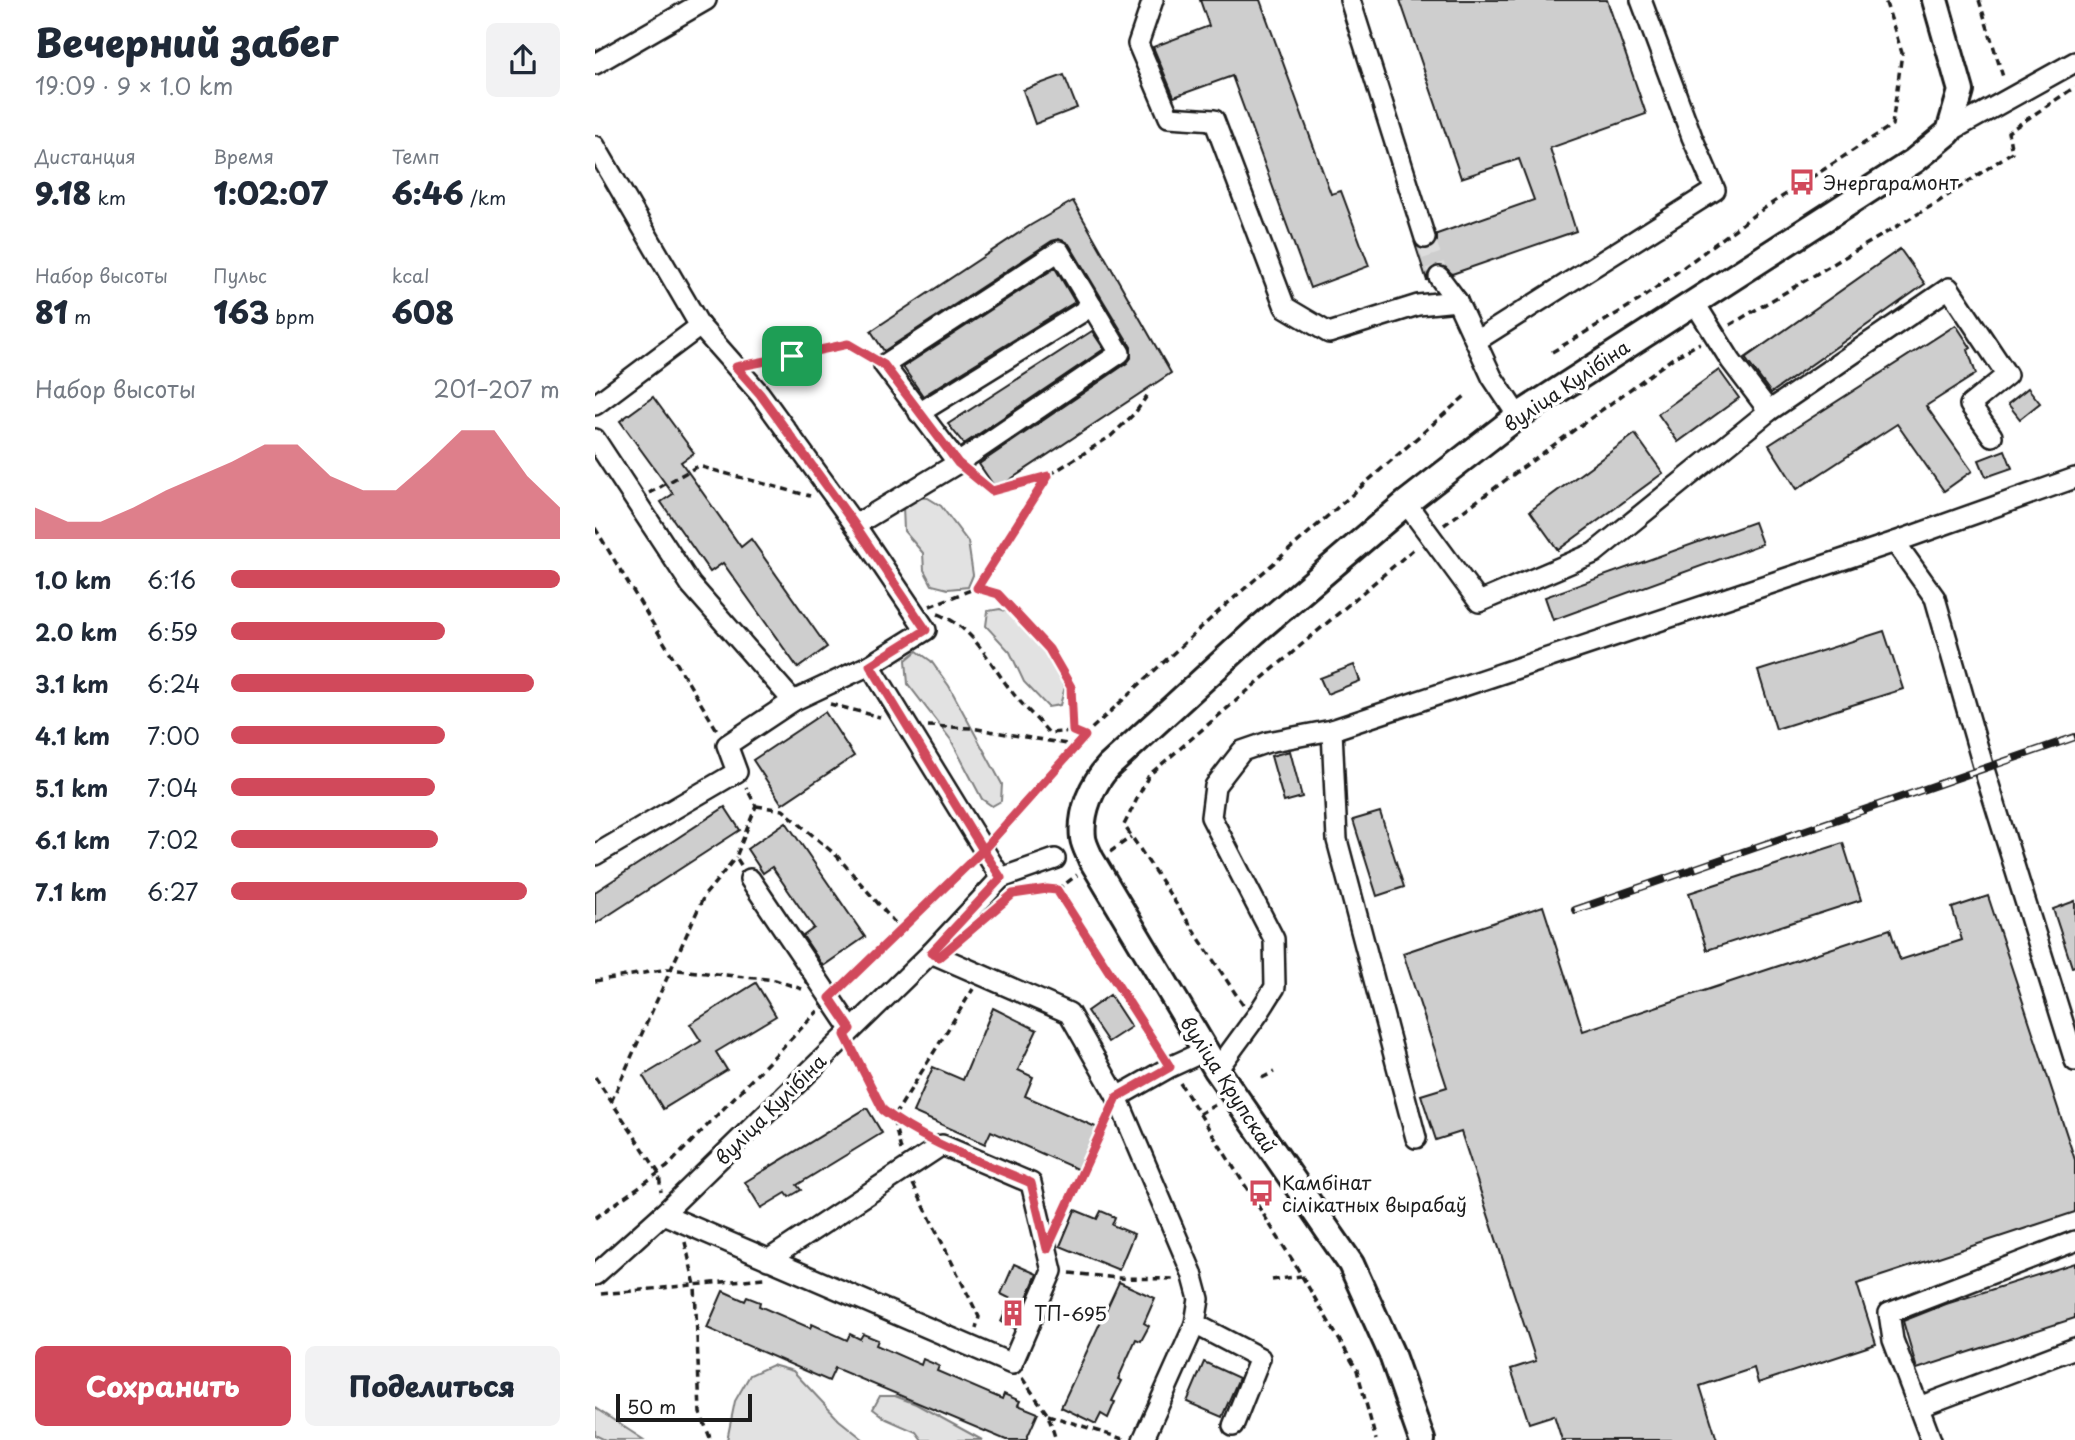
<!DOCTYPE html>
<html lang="ru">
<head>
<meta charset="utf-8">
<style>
  body { margin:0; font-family:"Playpen Sans",sans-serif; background:#f2f2f3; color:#1f2937; height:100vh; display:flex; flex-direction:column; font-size:26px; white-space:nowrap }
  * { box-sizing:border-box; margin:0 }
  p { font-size:23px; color:#747a83 }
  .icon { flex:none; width:38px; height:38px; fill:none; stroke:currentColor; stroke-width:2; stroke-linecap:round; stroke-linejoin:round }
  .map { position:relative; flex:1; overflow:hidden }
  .details { display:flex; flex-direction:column; background:#fff; width:595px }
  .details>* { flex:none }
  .scale { position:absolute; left:21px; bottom:18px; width:136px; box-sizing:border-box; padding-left:7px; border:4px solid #1c1c1c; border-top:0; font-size:19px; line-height:24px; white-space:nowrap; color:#1c1c1c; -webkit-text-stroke:5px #fff; paint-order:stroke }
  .pin { position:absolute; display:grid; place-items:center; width:60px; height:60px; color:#fff; margin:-30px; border-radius:14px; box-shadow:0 4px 10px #0006 }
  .round { display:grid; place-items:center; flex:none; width:74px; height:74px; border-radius:10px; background:#f2f2f3 }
  .head { display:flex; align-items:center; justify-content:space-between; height:119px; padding:0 35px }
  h1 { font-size:38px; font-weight:800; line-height:52px }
  .figures { display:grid; grid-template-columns:repeat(3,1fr); gap:10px; height:119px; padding:7px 35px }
  .figures div { display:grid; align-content:center }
  .figures b { font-size:30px; font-weight:800 }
  .figures small { font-size:19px; font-weight:400 }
  .figures p { font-size:19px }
  .chart { height:196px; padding:14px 35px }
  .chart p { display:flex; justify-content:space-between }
  .chart svg { width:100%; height:126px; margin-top:7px; fill:#d1495b; opacity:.7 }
  .primary-button { display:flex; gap:14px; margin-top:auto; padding:14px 35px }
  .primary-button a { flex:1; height:80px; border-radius:10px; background:#d1495b; color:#fff; font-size:28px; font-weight:800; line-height:80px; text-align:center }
  .primary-button a+a { background:#f2f2f3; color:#1f2937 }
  ul { padding:0 35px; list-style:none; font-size:23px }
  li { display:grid; grid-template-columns:112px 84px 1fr; align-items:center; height:52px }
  li i { height:18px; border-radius:9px; background:#d1495b }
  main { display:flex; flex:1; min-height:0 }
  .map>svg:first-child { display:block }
  .green { fill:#e2e2e2; stroke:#7f7f7f; stroke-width:2 }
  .building { fill:#cecece; stroke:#1c1c1c; stroke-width:2 }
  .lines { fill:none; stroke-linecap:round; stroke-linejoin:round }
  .minor-tunnel { stroke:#ddd; stroke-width:19; stroke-dasharray:19 10; stroke-linecap:butt }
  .minor-casing { stroke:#1c1c1c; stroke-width:24 }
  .major-casing { stroke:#1c1c1c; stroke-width:30 }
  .path { stroke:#1c1c1c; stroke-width:3.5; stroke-dasharray:7 5; stroke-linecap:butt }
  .minor { stroke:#fff; stroke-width:19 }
  .major { stroke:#fff; stroke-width:24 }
  .rail-casing { stroke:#1c1c1c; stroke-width:8 }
  .rail { stroke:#fff; stroke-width:5; stroke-dasharray:16; stroke-linecap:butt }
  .route-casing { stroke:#fff; stroke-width:14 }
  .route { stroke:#d1495b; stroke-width:9 }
  .labels { text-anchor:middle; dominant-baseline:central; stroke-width:7; stroke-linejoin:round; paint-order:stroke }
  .poi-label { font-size:19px; fill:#1c1c1c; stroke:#fff; text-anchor:start }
  .street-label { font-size:19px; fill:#1c1c1c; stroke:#fff }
</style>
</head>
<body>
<main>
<section class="details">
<div class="head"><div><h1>Вечерний забег</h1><p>19:09 · 9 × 1.0 km</p></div><a class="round"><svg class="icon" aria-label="share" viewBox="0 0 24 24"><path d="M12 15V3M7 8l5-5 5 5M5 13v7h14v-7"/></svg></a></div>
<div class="figures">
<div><p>Дистанция</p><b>9.18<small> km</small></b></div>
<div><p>Время</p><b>1:02:07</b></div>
<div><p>Темп</p><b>6:46<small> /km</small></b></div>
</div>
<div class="figures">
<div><p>Набор высоты</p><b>81<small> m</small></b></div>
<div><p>Пульс</p><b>163<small> bpm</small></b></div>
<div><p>kcal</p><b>608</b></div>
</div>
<div class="chart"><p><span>Набор высоты</span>201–207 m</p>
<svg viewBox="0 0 160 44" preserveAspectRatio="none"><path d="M0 44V33L10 38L20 38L30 33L40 27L50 22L60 17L70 11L80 11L90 22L100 27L110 27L120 17L130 6L140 6L150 22L160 33V44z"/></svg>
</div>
<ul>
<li><b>1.0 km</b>6:16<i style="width:100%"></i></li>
<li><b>2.0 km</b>6:59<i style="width:65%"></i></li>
<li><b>3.1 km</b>6:24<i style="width:92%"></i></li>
<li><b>4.1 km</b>7:00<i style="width:65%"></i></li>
<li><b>5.1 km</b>7:04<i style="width:62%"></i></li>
<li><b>6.1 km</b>7:02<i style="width:63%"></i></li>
<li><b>7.1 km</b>6:27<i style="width:90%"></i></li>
</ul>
<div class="primary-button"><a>Сохранить</a><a>Поделиться</a></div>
</section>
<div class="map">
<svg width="1480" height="1440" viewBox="0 0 1480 1440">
  <rect width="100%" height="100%" fill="#fff"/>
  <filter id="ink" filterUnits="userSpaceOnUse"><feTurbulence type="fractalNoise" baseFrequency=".0143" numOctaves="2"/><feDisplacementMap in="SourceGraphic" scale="14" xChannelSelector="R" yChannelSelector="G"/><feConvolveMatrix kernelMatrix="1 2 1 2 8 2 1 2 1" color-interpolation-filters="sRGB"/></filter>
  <g filter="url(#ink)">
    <!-- green -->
    <g class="green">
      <path d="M317,497L333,498L346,506L373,542L378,575L373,587L353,589L337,585L329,570L328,553L309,531L308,506Z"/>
      <path d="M405,609L422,615L458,662L470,687L465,705L453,707L429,682L415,652L391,626L393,611Z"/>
      <path d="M322,651L336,661L354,686L407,784L406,801L397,806L387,799L356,740L313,684L311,660Z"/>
      <path d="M177,1365L198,1371L244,1420L269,1440H132L140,1401L155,1375Z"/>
      <path d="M285,1396H300L321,1404L387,1440H327L321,1432L291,1419L278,1409Z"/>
      <path d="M0,1408L49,1440H10L0,1435Z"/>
    </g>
    <!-- building -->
    <g class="building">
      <path d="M605,0H665L736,194L746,191L774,266L715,288L637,76L579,97L558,47L614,26Z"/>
      <path d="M805,0H1012L1051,114L955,148L981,231L857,274L849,266L842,265L833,272L832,281L820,244L827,250L834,249L842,241V234L939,200L924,159L866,178Z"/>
      <path d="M469,75L482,108L440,124L428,90Z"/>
      <path d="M478,201L576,373L401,489L384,464L532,363L536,358V347L474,244L464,239L457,241L289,351L276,331L436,225Z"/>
      <path d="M1305,249L1330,284L1176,393L1150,358Z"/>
      <path d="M460,268L480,302L328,396L308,367Z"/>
      <path d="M1361,325L1376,348L1373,350L1381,374L1331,406L1377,471L1349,491L1302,424L1202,489L1174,445Z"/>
      <path d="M497,331L509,349L369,444L353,424Z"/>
      <path d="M1124,370L1144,398L1083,442L1063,414Z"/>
      <path d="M1433,388L1445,403L1425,419L1413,404Z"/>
      <path d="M58,397L99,453L86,462L146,547L156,539L232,647L203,668L128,563L115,572L66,502L78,494L25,421Z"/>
      <path d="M1040,434L1068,473L963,550L935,511Z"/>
      <path d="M1410,450L1417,468L1391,477L1384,460Z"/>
      <path d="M1159,522L1167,544L958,620L950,597Z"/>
      <path d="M1289,631L1308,689L1181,729L1163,671Z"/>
      <path d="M759,665L765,681L732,694L725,678Z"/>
      <path d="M230,712L259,756L187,804L158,760Z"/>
      <path d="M695,751L707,797L689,802L676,756Z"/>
      <path d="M130,807L145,830L0,924V892Z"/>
      <path d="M785,812L809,887L782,896L758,820Z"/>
      <path d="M191,822L270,937L228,966L208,936L219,928L177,867L168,873L152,849Z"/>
      <path d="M1248,843L1266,900L1112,950L1094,893Z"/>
      <path d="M1393,896L1480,1160V1212L1262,1284L1281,1344L1163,1383L1159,1368L1105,1386L1122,1440H967L959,1415L934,1423L916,1369L941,1361L866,1132L841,1140L826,1095L852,1087L808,953L948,906L988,1031L1295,929L1305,960L1367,940L1357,908Z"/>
      <path d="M1480,901V966L1477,967L1458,909Z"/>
      <path d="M161,983L181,1016L121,1052L132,1070L68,1109L48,1076L106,1041L95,1024Z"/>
      <path d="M515,995L536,1027L513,1042L492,1011Z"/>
      <path d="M398,1008L442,1030L423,1070L438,1077L430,1096L503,1128L484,1170L396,1131L390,1144L318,1112L338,1067L368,1080Z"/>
      <path d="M272,1108L287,1133L202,1185L206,1190L194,1197L191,1193L166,1208L150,1182Z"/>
      <path d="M480,1210L502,1219L506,1211L520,1217L517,1225L539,1234L524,1270L465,1246Z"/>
      <path d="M1480,1263V1318L1322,1369L1308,1321L1351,1304Z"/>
      <path d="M419,1264L442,1274L419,1328L406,1322L416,1299L406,1294Z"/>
      <path d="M524,1282L560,1298L549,1323L554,1326L546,1341L541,1339L523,1379L527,1381L517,1401L520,1402L513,1418L506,1414L501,1424L466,1407Z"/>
      <path d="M128,1291L150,1301L152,1297L165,1302L164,1306L215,1328L217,1324L252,1340L255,1334L265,1339L268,1334L283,1340L281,1345L326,1365L328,1359L344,1366L342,1371L407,1399L409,1394L425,1401L423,1405L443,1413L431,1440H411L240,1368L234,1381L112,1328Z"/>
      <path d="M609,1362L644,1378L627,1417L592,1402Z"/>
    </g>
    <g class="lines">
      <!-- minor-tunnel -->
      <path class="minor-tunnel" d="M830,238L844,277"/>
      <!-- minor casing -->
      <g class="minor-casing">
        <g id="minor">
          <path d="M558,0L543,44L574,117L619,120L690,307L734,333L823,305L862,301"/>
          <path d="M755,0L830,238"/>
          <path d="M0,64L111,0"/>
          <path d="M1354,132L1480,62"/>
          <path d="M0,146L105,326L165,394L260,525L331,630L275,665L198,701L132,745L142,772L0,855"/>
          <path d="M844,277L862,301L897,377L923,416"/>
          <path d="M881,341L1120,190L1097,137L1046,0"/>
          <path d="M0,405L105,326"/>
          <path d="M1174,411L1354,288L1412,375L1375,405L1397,436"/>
          <path d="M324,413L497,306"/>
          <path d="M0,439L96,585L198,701"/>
          <path d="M811,503L884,602L999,553L1174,411L1136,361L1099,302"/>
          <path d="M260,525L363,463L525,353L464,251L289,365L363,463"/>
          <path d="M1300,542L1340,598L1389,769L1480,1061"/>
          <path d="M737,730L1300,542L1480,478"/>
          <path d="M406,878L460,859"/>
          <path d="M155,879L256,1029"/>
          <path d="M336,953L474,1013L522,1097L575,1067L610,1051"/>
          <path d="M622,1070L663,1014L680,987L679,939L616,817L620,786L647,751L673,742L737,730L742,840L821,1138"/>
          <path d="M522,1097L597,1273L604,1299L600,1324L548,1440"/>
          <path d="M68,1214L417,1364L457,1271L436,1183L347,1145L173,1260"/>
          <path d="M0,1275L68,1214L336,953L406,878L275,665"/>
          <path d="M600,1324L665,1358L638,1426"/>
          <path d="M1324,1407L1480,1348"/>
          <path d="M1336,1440L1298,1340L1294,1313L1480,1241"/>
        </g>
      </g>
      <!-- major casing -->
      <g class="major-casing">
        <path id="major" d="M827,1440L797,1355L756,1264L622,1070L496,859C493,852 489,845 488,838C485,812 497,784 514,766L660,632L811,503L923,416L1319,161L1354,132L1366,91L1340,0"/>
      </g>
      <!-- path -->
      <g class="path">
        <path d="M1384,0L1409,80"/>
        <path d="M1135,325L1343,202L1417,152L1413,132L1480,87"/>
        <path d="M957,352L1043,301L1159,215L1297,125L1307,53L1290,0"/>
        <path d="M162,363L253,344L275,357"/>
        <path d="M378,476L397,491L453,476L516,436L540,413L554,393"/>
        <path d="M54,493L103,466L215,496"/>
        <path d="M849,525L1078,358L1105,343"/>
        <path d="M0,528L122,730"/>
        <path d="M381,588L403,595L454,649L476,687L478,731"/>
        <path d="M335,606L381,588L452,478"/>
        <path d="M343,614C380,628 394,663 417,692C428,706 442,719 454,733L478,731L490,736"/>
        <path d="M235,704L285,717"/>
        <path d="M333,726L376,728L478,745"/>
        <path d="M161,806L188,810L242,856L306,930"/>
        <path d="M400,835L479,745L624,611L870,396"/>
        <path d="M515,852L536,837"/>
        <path d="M146,865L141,857L161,806L151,787"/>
        <path d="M462,890L482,875"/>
        <path d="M421,894L452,889L462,890L566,1052"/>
        <path d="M0,981L73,969L180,980L207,989"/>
        <path d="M248,985L376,861"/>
        <path d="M648,1005L529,825L554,775L821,547"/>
        <path d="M258,1051L288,1110L298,1118L330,1136"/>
        <path d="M0,1077L64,1173L66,1192"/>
        <path d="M667,1078L679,1072"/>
        <path d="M585,1083L698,1261L762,1370L781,1440"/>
        <path d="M16,1102L109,896L141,857"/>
        <path d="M604,1114L620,1105"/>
        <path d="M306,1150L298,1118L378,989"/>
        <path d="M318,1184L384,1317L381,1328"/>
        <path d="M0,1218L72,1167L223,1011"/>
        <path d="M464,1221L511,1120"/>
        <path d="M90,1242L100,1285L105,1413L116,1440"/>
        <path d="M475,1273L522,1278L579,1279"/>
        <path d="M677,1280L706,1276"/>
        <path d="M6,1294L169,1278"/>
        <path d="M427,1378L453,1415L461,1440"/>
        <path d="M453,1415L531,1440"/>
      </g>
      <!-- minor -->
      <use href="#minor" class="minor"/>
      <!-- major -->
      <use href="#major" class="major"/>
      <!-- rail casing -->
      <g class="rail-casing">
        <path id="rail" d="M980,910L1480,737"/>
      </g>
      <!-- rail -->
      <use href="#rail" class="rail"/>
    </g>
  </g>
  <g class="lines" filter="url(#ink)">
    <!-- route casing -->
    <g class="route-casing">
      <path id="route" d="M197,356L141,367L165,394L260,525L331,630L275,665L388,850L235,998L256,1029L250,1035L288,1110C328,1142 389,1163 436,1183L452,1249L522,1097L575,1067L462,890L452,889L418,894L344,957L336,953L406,878L388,850L490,736L478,731L476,687L454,649L403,594L382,588L453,476L397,491L363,463L289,365L253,344L197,356"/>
    </g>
    <!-- route -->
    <use href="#route" class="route"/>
  </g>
  <!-- icons -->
  <defs>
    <g id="bus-bare" transform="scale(2.1)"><path d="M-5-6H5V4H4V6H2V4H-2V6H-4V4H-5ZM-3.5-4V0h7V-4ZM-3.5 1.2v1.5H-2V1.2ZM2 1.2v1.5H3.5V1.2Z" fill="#d1495b" stroke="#fff" stroke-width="2.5" paint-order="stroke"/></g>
    <g id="building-bare" transform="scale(2.1)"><path d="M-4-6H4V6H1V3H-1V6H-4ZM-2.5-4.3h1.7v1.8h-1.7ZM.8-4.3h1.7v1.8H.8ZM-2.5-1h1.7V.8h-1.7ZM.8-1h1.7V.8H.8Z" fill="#d1495b" stroke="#fff" stroke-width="2.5" paint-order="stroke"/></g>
  </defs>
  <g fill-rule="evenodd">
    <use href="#bus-bare" x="1207" y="182"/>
    <use href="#bus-bare" x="666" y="1193"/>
    <use href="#building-bare" x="418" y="1313"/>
  </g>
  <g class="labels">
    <!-- poi labels -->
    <g class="poi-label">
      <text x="1228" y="182">Энергарамонт</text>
      <text x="687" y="1182">Камбінат<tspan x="687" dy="22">сілікатных вырабаў</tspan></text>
      <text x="439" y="1313">ТП-695</text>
    </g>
    <!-- street labels -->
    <g class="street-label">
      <text transform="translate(971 385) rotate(-34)">вуліца Кулібіна</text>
      <text transform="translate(634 1084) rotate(57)">вуліца Крупскай</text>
      <text transform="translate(175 1109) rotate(-45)">вуліца Кулібіна</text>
    </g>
  </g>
</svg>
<div class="scale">50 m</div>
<div class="pin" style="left:197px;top:356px;background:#1e9e55"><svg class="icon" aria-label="arrive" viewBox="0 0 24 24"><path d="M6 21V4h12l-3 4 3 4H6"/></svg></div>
</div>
</main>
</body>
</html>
